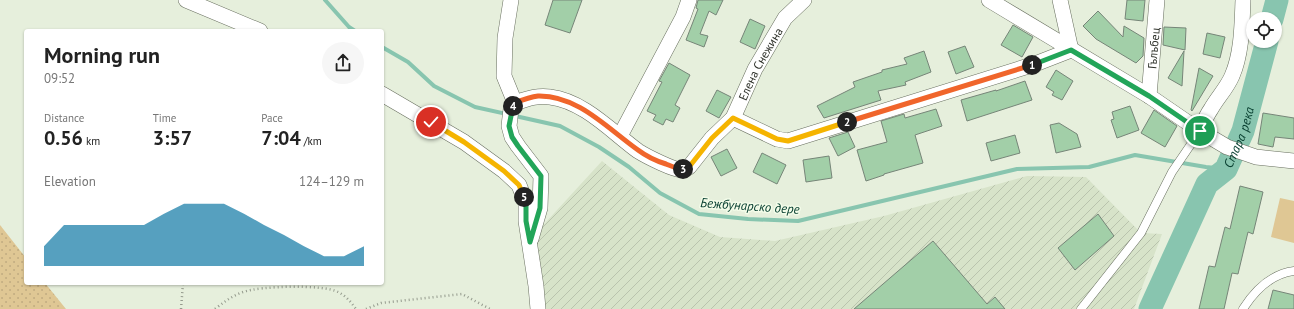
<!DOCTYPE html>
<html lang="en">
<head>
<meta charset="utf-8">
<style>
  body { margin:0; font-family:"PT Sans",sans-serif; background:#f6f6f6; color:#222; height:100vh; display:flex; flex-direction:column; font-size:15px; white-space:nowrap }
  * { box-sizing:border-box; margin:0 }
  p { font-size:13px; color:#767676 }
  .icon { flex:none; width:22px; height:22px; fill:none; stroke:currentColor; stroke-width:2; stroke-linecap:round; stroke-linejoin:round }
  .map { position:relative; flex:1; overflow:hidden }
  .details { position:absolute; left:24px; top:29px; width:360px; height:256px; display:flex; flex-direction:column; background:#fff; border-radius:4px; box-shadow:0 1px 3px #0004 }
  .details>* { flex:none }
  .controls { position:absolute; left:1246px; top:12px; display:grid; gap:8px }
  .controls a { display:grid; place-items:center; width:36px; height:36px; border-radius:50%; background:#fff; box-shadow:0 1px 3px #0004; font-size:20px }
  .pin { position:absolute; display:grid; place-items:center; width:34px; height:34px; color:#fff; margin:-17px; border:2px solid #fff; border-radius:50%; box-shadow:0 1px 4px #0007 }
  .km { position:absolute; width:20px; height:20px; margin:-10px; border-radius:50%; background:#222; color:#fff; font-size:11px; line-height:20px; text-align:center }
  .round { display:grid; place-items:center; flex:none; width:42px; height:42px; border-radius:21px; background:#f6f6f6 }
  .headline { display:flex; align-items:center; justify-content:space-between; height:68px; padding:0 20px }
  h1 { font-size:22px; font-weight:800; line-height:30px }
  .figures { display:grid; grid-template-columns:repeat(3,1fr); gap:6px; height:68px; padding:4px 20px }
  .figures div { display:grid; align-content:center }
  .figures b { font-size:20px; font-weight:800 }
  .figures small { font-size:11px; font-weight:400 }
  .figures p { font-size:11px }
  .chart { height:112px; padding:8px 20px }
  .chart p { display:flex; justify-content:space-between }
  .chart svg { width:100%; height:72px; margin-top:4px; fill:#0f79a4; opacity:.7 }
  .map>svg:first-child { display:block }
  .industrial { fill:url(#industrial-furrows) }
  .grass { fill:url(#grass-dots) }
  .green { fill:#dfc794 }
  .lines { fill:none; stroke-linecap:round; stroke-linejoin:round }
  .stream { stroke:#88c5af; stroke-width:4 }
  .river { stroke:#88c5af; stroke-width:23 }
  .building { fill:#a2cfa8; stroke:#768578 }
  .lane-casing { stroke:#686f5f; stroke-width:9 }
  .street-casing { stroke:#686f5f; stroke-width:16 }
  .path { stroke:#949a8d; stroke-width:2.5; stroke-dasharray:1 3; stroke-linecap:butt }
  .lane { stroke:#fff; stroke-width:8 }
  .street { stroke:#fff; stroke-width:15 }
  .split-1-casing { stroke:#fff; stroke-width:8 }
  .split-2-casing { stroke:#fff; stroke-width:8 }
  .split-3-casing { stroke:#fff; stroke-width:8 }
  .split-4-casing { stroke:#fff; stroke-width:8 }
  .split-5-casing { stroke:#fff; stroke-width:8 }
  .split-6-casing { stroke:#fff; stroke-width:8 }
  .split-1 { stroke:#22a559; stroke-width:5 }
  .split-2 { stroke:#f0652b; stroke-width:5 }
  .split-3 { stroke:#f5b400; stroke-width:5 }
  .split-4 { stroke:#f0652b; stroke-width:5 }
  .split-5 { stroke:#22a559; stroke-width:5 }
  .split-6 { stroke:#f5b400; stroke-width:5 }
  .labels { text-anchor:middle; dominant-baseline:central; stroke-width:3; stroke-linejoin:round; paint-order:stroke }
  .street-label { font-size:12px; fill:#30332c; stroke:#f3fce9 }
  .water-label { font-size:13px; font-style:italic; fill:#094031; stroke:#f3fce9 }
</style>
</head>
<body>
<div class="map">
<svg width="1294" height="309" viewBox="0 0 1294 309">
  <defs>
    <pattern id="industrial-furrows" width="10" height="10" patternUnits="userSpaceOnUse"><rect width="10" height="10" fill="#d7e3c9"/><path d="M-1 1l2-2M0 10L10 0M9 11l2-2" fill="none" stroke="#b9c3ad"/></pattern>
    <pattern id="grass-dots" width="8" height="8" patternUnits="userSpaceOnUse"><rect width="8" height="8" fill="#dfc794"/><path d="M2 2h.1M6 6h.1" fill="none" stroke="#c0ab80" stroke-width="1.8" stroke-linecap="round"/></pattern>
  </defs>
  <rect width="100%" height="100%" fill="#e6efdc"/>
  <!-- industrial -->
  <path class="industrial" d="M602,161L669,215L720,237L775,241L884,216L1027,176L1086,177L1141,233L1162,234L1134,309H541L535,234Z"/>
  <!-- grass -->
  <path class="grass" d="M0,225L26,258V283H45L66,309H0Z"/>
  <!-- green -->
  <path class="green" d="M1280,198L1294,201V243L1271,237Z"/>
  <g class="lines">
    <!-- stream -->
    <g class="stream">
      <path d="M325,0L349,27L355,31"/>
      <path d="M382,47L408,62L434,86L475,107L560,126L599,147L629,167L660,193L699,214L748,219L798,221L1017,169L1089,167L1135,155L1206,167L1226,169"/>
    </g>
    <!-- river -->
    <g class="river">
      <path d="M1272,19L1277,0"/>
      <path id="s1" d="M1150,309L1207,184L1226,169L1243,131L1267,41"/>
    </g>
  </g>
  <!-- building -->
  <g class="building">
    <path d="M553,0H582L570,33L545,25Z"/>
    <path d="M698,0H723L716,15L709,11L700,34L708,36L704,47L686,40L698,9L696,8Z"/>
    <path d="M1127,0H1145L1143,21L1125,19Z"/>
    <path d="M1098,11L1123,37L1124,26L1144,38L1143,56L1136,63L1096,39L1083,26Z"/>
    <path d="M750,19L765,26L755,49L740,42Z"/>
    <path d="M1013,25L1033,37L1022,57L1001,45Z"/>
    <path d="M1164,27L1186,28L1185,50L1163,45Z"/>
    <path d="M1207,33L1225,37L1220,58L1203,54Z"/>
    <path d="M965,46L974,67L956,74L948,52Z"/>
    <path d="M924,51L931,72L905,82L906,85L878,91L881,100L824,118L817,106L855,87L853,82L882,72V70L907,64L904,58Z"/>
    <path d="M1184,51L1182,86L1168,78Z"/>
    <path d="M669,63L690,75L675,105L680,108L673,122L666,119L663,125L653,120L656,115L647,111L662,82L659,81Z"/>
    <path d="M1199,68L1213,76L1192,111L1191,110Z"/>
    <path d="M1056,70L1073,81L1062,100L1052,95L1054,92L1046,87Z"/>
    <path d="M1025,81L1032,100L967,121L961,100L996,90V91Z"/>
    <path d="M717,90L731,97L719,118L706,111Z"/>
    <path d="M1130,106L1139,130L1117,138L1111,120L1114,119L1112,112Z"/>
    <path d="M936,109L942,126L915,135L923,163L884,174V175L866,181L857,150L887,142L881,121L904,114L905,118Z"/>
    <path d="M1154,110L1177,126L1165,147L1141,133Z"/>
    <path d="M1263,113L1294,118V139L1275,137L1273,147L1258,144Z"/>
    <path d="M1059,123L1077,134L1081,147L1056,153L1050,125Z"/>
    <path d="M848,132L855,147L838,156L829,138Z"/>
    <path d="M1015,135L1020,153L991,161L986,143Z"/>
    <path d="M727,149L737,168L721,176L711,157Z"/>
    <path d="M762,153L786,165L777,184L753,172Z"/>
    <path d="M829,156L832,178L806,182L803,160Z"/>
    <path d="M1240,186L1263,192L1253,234L1248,232L1238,274L1232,273L1224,309H1199L1209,266L1215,267L1225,227L1230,229Z"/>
    <path d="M1098,214L1114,236L1075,270L1058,248Z"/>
    <path d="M933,241L987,304L995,297L1005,309H854Z"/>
    <path d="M1273,290L1294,295V309H1268Z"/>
  </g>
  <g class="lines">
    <!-- lane casing -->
    <g class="lane-casing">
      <g id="lane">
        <path d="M1081,309L1141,233L1172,172L1200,131"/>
        <path d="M1243,309C1255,290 1271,274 1294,271"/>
      </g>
    </g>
    <!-- street casing -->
    <g class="street-casing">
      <g id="street">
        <path d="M186,0L260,31"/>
        <path d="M511,0L505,38L504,76L515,103L511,109L509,126L512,137L518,146L541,176L540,208L531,239"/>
        <path d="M989,0L1149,96L1200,131L1227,147L1256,157L1294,161"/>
        <path d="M382,94L464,142L504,171L519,185L526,203V221L536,286L538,309"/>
        <path id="s2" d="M1149,96L1157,0"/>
        <path id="s3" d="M515,103C527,99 537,95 550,97C584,101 612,132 638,151C646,156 675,171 683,170C685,169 688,168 689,167L712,138L733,118L755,69L785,18L804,0"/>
        <path d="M733,118L777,139L788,141L1035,64L1071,50L1060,0"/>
        <path d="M1200,131C1203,124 1206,116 1211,109C1217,98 1227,88 1232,76C1242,53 1242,25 1243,0"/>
        <path d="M620,136L683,17L689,0"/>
      </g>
    </g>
    <!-- path -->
    <g class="path">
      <path d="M181,309L183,283"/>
      <path d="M215,309C224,302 232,296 243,292C260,286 323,284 338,292C346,296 351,302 356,309"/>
      <path d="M366,309L381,303L462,294L490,309"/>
    </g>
    <!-- lane -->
    <use href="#lane" class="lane"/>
    <!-- street -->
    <use href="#street" class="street"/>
  </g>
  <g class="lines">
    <!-- split-1 casing -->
    <g class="split-1-casing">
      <path id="split-1" d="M1032,65L1071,50L1149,96L1200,131"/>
    </g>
    <!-- split-2 casing -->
    <g class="split-2-casing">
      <path id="split-2" d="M847,122L1032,65"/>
    </g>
    <!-- split-3 casing -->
    <g class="split-3-casing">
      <path id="split-3" d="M683,169L689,167L712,138L733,118L777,139L788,141L847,122"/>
    </g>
    <!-- split-4 casing -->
    <g class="split-4-casing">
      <path id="split-4" d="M513,106L514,103C522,100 530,97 538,96C578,95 608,129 638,150C646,156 656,161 666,164C671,166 677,169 683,169"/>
    </g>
    <!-- split-5 casing -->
    <g class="split-5-casing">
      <path id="split-5" d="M513,106L509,126L512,137L518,146L541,176L540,208L530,242L526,221V203L524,197"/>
    </g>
    <!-- split-6 casing -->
    <g class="split-6-casing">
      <path id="split-6" d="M431,122L464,142L504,171L519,185L524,197"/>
    </g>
    <!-- split-1 -->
    <use href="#split-1" class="split-1"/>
    <!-- split-2 -->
    <use href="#split-2" class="split-2"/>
    <!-- split-3 -->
    <use href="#split-3" class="split-3"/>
    <!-- split-4 -->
    <use href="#split-4" class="split-4"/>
    <!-- split-5 -->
    <use href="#split-5" class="split-5"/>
    <!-- split-6 -->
    <use href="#split-6" class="split-6"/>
  </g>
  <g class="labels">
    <!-- street labels -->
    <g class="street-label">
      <text stroke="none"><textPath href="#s2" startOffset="48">Гълъбец</textPath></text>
      <text stroke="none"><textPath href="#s3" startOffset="323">Елена Снежина</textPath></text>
    </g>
    <!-- water labels -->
    <g class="water-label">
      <text stroke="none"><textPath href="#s1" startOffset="196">Стара река</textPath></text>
      <text transform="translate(750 206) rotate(4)">Бежбунарско дере</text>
    </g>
  </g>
</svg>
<div class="controls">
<a><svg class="icon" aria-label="locate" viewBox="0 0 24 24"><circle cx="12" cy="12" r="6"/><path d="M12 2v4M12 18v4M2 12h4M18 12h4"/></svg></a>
</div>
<div class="pin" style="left:1200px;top:131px;background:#1e9e55"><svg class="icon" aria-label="arrive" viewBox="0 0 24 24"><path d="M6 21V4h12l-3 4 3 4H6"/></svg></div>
<div class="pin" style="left:431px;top:122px;background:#d93025"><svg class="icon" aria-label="check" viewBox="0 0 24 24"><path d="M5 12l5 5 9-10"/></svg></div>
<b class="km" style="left:1032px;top:65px">1</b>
<b class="km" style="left:847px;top:122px">2</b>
<b class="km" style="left:683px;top:169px">3</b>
<b class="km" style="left:513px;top:106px">4</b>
<b class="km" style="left:524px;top:197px">5</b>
<section class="details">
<div class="headline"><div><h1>Morning run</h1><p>09:52</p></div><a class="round"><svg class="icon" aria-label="share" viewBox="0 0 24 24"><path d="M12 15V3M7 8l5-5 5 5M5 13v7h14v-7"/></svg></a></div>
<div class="figures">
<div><p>Distance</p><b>0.56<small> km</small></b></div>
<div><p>Time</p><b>3:57</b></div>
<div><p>Pace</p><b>7:04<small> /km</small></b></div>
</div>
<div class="chart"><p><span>Elevation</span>124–129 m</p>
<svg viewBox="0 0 160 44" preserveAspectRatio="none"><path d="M0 44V32L10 19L20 19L30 19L40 19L50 19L60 12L70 6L80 6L90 6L100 12L110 19L120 25L130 32L140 38L150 38L160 32V44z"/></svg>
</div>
</section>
</div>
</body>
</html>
